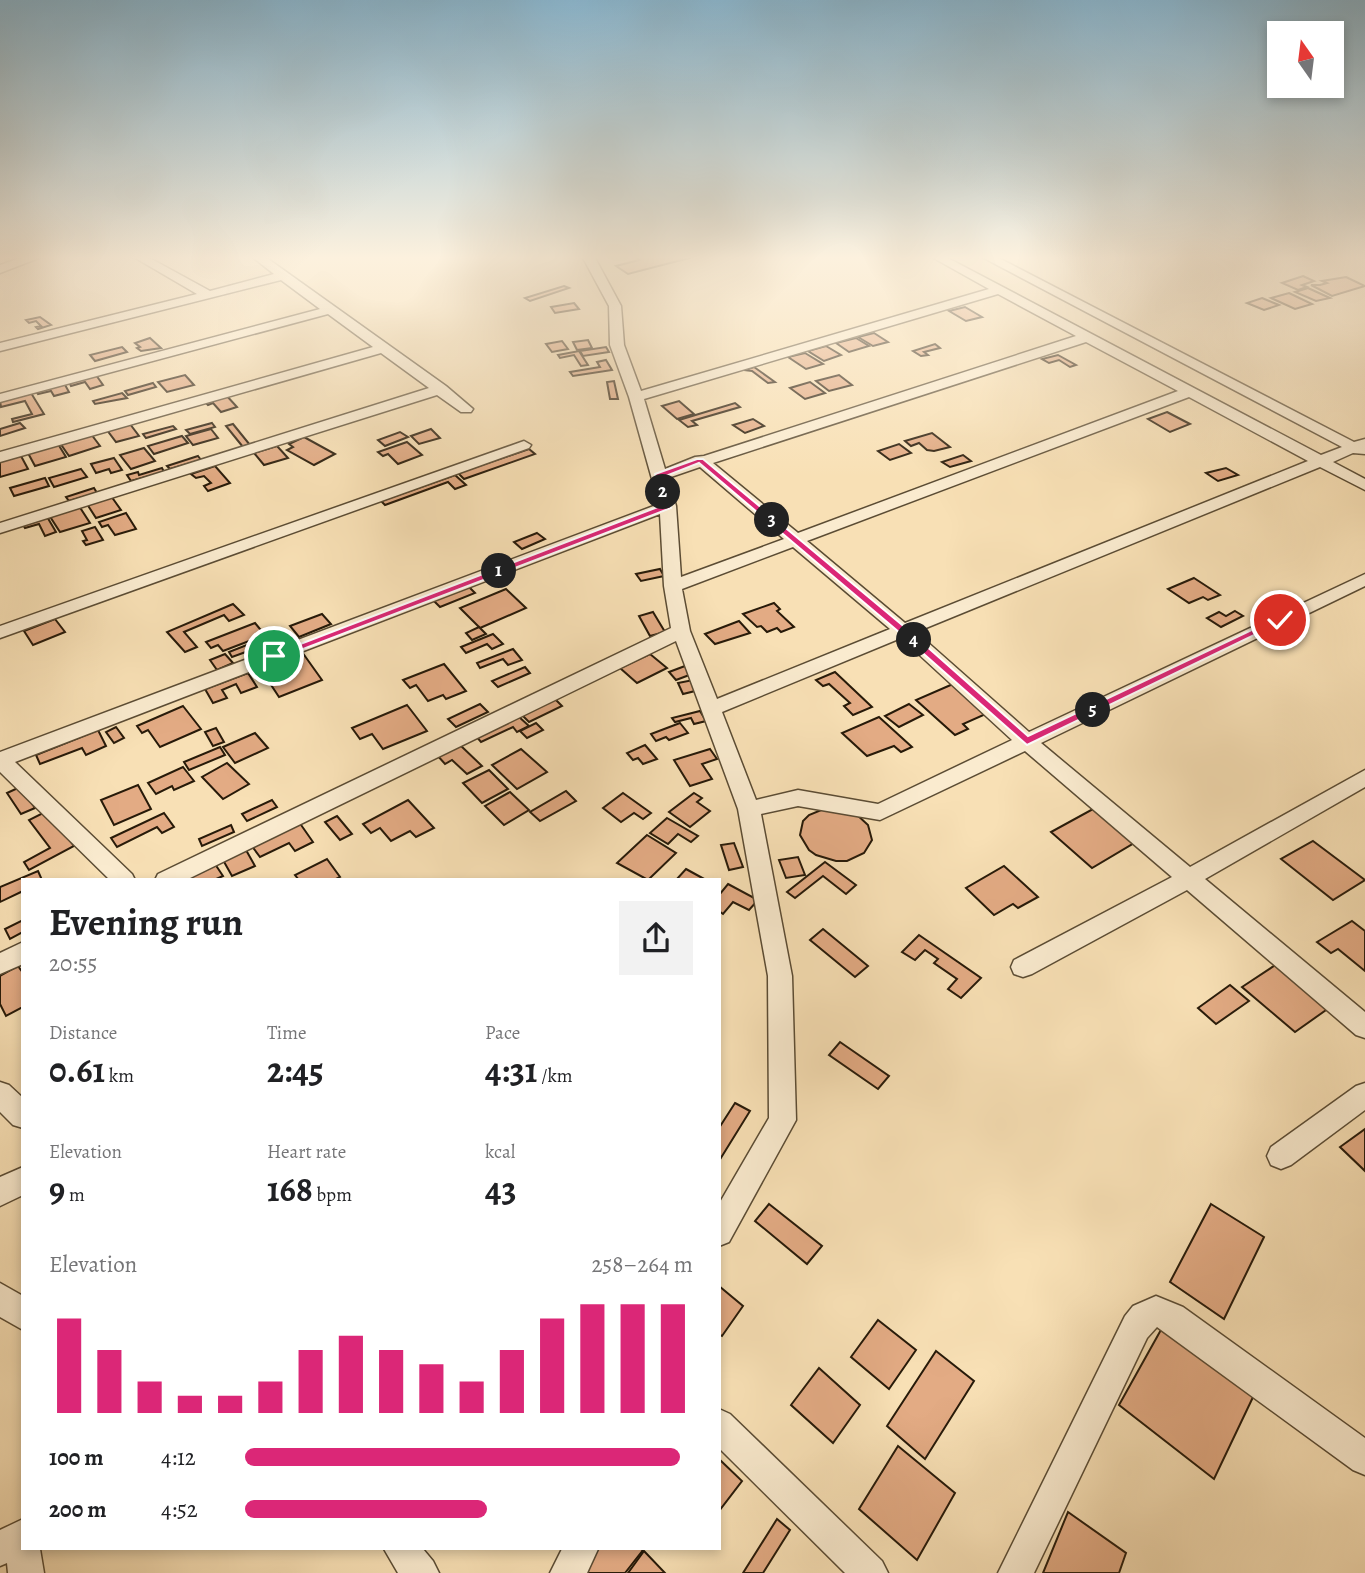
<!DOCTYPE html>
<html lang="en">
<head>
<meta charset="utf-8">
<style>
  body { margin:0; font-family:Alegreya,serif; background:#f2f2f2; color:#202124; height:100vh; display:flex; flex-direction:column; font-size:26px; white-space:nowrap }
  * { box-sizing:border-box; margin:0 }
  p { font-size:23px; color:#757577 }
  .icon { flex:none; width:38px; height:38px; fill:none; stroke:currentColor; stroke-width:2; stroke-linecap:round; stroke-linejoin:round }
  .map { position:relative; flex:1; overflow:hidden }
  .sheet { position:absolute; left:21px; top:878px; width:700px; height:672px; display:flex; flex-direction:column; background:#fff; border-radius:0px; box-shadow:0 4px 10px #0003 }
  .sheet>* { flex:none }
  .needle { width:46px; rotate:346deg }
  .fabs { position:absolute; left:1267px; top:21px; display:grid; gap:14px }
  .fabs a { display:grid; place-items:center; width:77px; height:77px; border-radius:0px; background:#fff; box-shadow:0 4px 10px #0003; font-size:35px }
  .pin { position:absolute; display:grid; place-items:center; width:60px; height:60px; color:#fff; margin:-30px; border:4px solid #fff; border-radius:50%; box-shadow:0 2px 7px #0007 }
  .km { position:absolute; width:35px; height:35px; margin:-18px; border-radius:50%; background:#222; color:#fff; font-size:19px; line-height:35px; text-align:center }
  .round { display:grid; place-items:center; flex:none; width:74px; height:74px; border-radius:0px; background:#f2f2f2 }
  .summary { display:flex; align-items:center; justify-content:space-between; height:119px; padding:0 28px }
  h1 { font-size:38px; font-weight:600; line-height:52px }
  .metrics { display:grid; grid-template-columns:repeat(3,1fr); gap:10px; height:119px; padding:7px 28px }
  .metrics div { display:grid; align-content:center }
  .metrics b { font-size:35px; font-weight:600 }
  .metrics small { font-size:19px; font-weight:400 }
  .metrics p { font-size:19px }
  .chart { height:196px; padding:14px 28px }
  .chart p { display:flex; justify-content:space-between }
  .chart svg { width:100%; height:126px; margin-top:7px; stroke:#db2777; stroke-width:6 }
  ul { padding:0 28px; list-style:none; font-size:23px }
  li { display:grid; grid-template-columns:112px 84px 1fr; align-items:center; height:52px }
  li i { height:18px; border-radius:9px; background:#db2777 }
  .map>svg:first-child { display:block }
  .building { fill:#e3ab84; stroke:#271a09; stroke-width:2 }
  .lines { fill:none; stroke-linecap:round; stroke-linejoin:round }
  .minor-casing { stroke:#5b4c34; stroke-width:3 }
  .minor { fill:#faebcf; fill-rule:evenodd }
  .route { fill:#db2777; stroke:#fff; stroke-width:2 }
</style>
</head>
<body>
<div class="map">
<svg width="1365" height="1573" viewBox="0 0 1365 1573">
  <rect width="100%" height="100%" fill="#f8e0b5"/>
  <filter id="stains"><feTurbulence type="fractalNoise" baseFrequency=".00286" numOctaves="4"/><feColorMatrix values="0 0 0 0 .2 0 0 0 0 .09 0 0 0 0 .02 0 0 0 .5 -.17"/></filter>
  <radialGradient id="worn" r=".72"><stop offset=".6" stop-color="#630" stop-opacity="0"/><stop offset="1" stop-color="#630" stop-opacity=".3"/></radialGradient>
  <!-- building -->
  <g class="building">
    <path d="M697,256L628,274L616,266L639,260L635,257L639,256Z"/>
    <path d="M1303,276L1314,281L1302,285L1307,287L1298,290L1282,283Z"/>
    <path d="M1346,277L1365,286L1332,296L1311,285H1320L1327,283L1322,281Z"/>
    <path d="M564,286L569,288L530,301L525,298Z"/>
    <path d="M1308,288L1330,298L1316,301L1295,292Z"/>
    <path d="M1289,293L1312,304L1295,309L1271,298Z"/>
    <path d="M1262,298L1279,305L1264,310L1247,303Z"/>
    <path d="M574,303L579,309L555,313L551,307Z"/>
    <path d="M965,307L982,317L966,321L949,311Z"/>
    <path d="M40,317L51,325L38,329L36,327L41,326L36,321L29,323L26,320Z"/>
    <path d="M874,333L888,342L873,346L858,337Z"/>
    <path d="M150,338L161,348L141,351L137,348L140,347L135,343Z"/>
    <path d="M856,338L869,346L849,352L836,343Z"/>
    <path d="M588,340L592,348L577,350L573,342Z"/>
    <path d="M562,341L568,349L552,352L546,344Z"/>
    <path d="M935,344L940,348L924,352L928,355L921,356L913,351Z"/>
    <path d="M826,346L841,355L824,361L808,351Z"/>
    <path d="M122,347L127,352L95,361L90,355Z"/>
    <path d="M606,347L609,352L583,356L580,351Z"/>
    <path d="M579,351L588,365L581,366L574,355L560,358L558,355Z"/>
    <path d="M805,353L823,364L806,369L788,357Z"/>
    <path d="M1058,355L1076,365L1070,367L1059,360L1049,363L1042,359Z"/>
    <path d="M606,360L612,370L573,376L570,372L600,367L597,362Z"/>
    <path d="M754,367L775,382L768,383L752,371L744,370Z"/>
    <path d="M96,375L103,385L90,389L85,382L71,386L69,382Z"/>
    <path d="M185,375L194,385L167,392L158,382Z"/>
    <path d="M839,375L852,385L829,391L816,381Z"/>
    <path d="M614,381L618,399H610L607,382Z"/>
    <path d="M810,382L825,393L805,399L790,388Z"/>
    <path d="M64,383L69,392L54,396L51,391L38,394L36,391Z"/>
    <path d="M153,383L156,387L128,395L125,391Z"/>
    <path d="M31,393L44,414L13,422L12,419L32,414L25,401L1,407L0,401Z"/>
    <path d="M122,393L127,398L95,404L93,401Z"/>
    <path d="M226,395L237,407L221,412L213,403L208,405L204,401Z"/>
    <path d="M679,401L694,414L677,419L662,406Z"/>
    <path d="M735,403L740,407L692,421L697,425L688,427L679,420Z"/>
    <path d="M1167,412L1190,424L1170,432L1148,419Z"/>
    <path d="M753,419L764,426L745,433L733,425Z"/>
    <path d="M20,423L25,428L0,436V429Z"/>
    <path d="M212,423L215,427L190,434L186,430Z"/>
    <path d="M130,424L139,436L116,442L107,430Z"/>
    <path d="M233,424L250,445L243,447L226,426Z"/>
    <path d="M173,426L176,429L146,438L143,434Z"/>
    <path d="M211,429L218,438L193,445L186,436Z"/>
    <path d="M431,429L440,438L419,444L411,436Z"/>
    <path d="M400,432L408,437L385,446L378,440Z"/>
    <path d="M932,433L950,447L934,451L927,450L919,443L911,446L905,441Z"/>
    <path d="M91,434L100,446L69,456L60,443Z"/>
    <path d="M182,436L188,443L154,454L148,446Z"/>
    <path d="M304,437L335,454L314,465L287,450L293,447L289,444Z"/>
    <path d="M407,442L422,455L398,464L388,454L383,456L378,452Z"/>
    <path d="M58,444L66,457L35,466L28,453Z"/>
    <path d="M899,444L911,453L890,460L878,451Z"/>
    <path d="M277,446L288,458L264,465L254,453Z"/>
    <path d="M144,448L155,461L131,469L120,455Z"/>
    <path d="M529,449L535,454L464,479L458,473Z"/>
    <path d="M963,455L971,461L950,467L942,462Z"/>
    <path d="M21,456L28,469L0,477V461Z"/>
    <path d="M198,456L201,460L170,469L167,466Z"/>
    <path d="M114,458L122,470L111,473L109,469L96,473L91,464Z"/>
    <path d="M215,466L230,483L208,491L204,486L211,483L204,476L196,478L191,474Z"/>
    <path d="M162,468L164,472L131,481L127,475L138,472L139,475Z"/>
    <path d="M1226,468L1238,475L1218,481L1206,473Z"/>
    <path d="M81,469L87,477L54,487L49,478Z"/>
    <path d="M455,475L466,485L455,489L448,482L385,505L381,501Z"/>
    <path d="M45,478L49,486L14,496L10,488Z"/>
    <path d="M94,488L97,493L69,501L66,497Z"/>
    <path d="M111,496L121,510L96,518L87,504Z"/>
    <path d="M79,506L90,523L60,532L49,515Z"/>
    <path d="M126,513L136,529L115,535L108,525L102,527L99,522Z"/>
    <path d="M46,515L56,532L45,536L39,524L25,528L22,523Z"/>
    <path d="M95,527L103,540L86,545L83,541L87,540L82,531Z"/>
    <path d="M537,533L545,539L522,549L514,542Z"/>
    <path d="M660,569L664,576L641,581L636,574Z"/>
    <path d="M1194,578L1220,595L1208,600L1203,597L1189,603L1168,589Z"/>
    <path d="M467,585L475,593L440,607L432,599Z"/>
    <path d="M506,589L526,608L480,628L460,608Z"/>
    <path d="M774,603L780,609L777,611L794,627L781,632L777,628L767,632L761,626L757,627L743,614Z"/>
    <path d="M233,604L244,615L229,621L224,615L184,632L197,647L185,652L167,632Z"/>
    <path d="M1235,611L1243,616L1221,627L1207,618L1219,612L1226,616Z"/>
    <path d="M653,612L665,632L650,636L639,616Z"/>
    <path d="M322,614L331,624L299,637L290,626Z"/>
    <path d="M55,619L65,632L33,645L24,631Z"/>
    <path d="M739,621L750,633L715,644L705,634Z"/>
    <path d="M255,623L265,635L223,651L218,645L211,648L206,642Z"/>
    <path d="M479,627L486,634L472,640L466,633Z"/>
    <path d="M493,634L503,644L492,649L487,644L466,653L461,647Z"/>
    <path d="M267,637L275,648L258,654L254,649L232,657L229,652Z"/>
    <path d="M513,649L522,660L508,665L503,659L480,668L477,663Z"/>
    <path d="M302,652L322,680L279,697L260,668Z"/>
    <path d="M225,654L233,663L217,670L210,660Z"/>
    <path d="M650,654L667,668L637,683L620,668Z"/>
    <path d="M444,664L466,691L446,699L443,695L428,701L416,685L410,688L403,680Z"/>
    <path d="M685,666L692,674L676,680L669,672Z"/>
    <path d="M525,667L530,673L498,687L492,681Z"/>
    <path d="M835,672L872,707L853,715L844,706L850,703L829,684L823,686L816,680Z"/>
    <path d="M248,673L257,687L241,693L236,684L222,690L227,698L213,703L205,689Z"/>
    <path d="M693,680L699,690L683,694L678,683Z"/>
    <path d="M953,684L988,713L963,724L968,729L955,735L916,700Z"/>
    <path d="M554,698L562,706L529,722L521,714Z"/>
    <path d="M480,704L488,712L456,727L448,719Z"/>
    <path d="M909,704L923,715L899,727L885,716Z"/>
    <path d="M407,705L427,731L383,749L372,734L360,739L352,728Z"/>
    <path d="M183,706L201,729L160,747L148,730L142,733L137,726Z"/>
    <path d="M700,711L706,721L694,724L691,718L675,722L672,718Z"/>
    <path d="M518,716L529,726L517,732L513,727L481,742L476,736Z"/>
    <path d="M879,717L912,747L901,752L894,746L867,756L842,733Z"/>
    <path d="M536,723L543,730L527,738L520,731Z"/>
    <path d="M680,723L688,733L669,740L666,737L656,741L651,734Z"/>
    <path d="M116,727L124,738L114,743L106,732Z"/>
    <path d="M216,728L224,742L213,746L205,732Z"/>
    <path d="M98,730L106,746L86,755L82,748L40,764L36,755Z"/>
    <path d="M255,733L268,748L235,763L223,747Z"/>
    <path d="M459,744L482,766L467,774L452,760L445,764L437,755Z"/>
    <path d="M645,745L657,759L643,764L638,758L633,760L627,753Z"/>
    <path d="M220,747L225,755L189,770L184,762Z"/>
    <path d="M521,749L547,772L517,789L492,765Z"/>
    <path d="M710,749L717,759L702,764L712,779L690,786L674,760Z"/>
    <path d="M227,763L249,784L223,799L202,777Z"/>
    <path d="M183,767L194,781L174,790L172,786L156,794L148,783Z"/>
    <path d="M489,770L508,789L482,803L463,783Z"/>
    <path d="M138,785L151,809L114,825L101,800Z"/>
    <path d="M20,787L35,808L21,814L7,793Z"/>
    <path d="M566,791L576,801L540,821L530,812Z"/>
    <path d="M510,792L529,810L504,825L485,806Z"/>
    <path d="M623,793L651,813L643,819L634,813L621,822L603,808Z"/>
    <path d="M694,793L702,798L697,802L710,811L690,827L669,812Z"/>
    <path d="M272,800L277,807L247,821L242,814Z"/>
    <path d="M408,800L434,828L416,837L410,831L391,841L380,828L371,833L363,824Z"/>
    <path d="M826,808L855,813L868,825L872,840L864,853L847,861H836L816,855L809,850L800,835L803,821L809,815Z"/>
    <path d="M1093,809L1134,843L1092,868L1051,832Z"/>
    <path d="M47,811L74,846L29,870L24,862L50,848L29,820Z"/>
    <path d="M164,813L174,827L162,833L157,827L117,847L111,838Z"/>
    <path d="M337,816L352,834L340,840L325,822Z"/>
    <path d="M667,818L698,836L691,842L678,834L668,844L650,833Z"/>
    <path d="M299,822L313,842L295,851L289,843L260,857L251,845Z"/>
    <path d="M231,825L234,832L202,846L199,839Z"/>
    <path d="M647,835L676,853L648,880L617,863Z"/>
    <path d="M1313,841L1365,880L1333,900L1281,859Z"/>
    <path d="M734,843L743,867L729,870L721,845Z"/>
    <path d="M246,850L255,866L232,876L223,860Z"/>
    <path d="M798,857L805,875L786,878L779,860Z"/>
    <path d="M327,859L340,877L334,880H299L295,875Z"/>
    <path d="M825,862L856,885L846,894L823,876L795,898L787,892Z"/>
    <path d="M215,864L223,876L214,880H183Z"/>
    <path d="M1004,866L1038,897L1018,908L1013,904L994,915L966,888Z"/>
    <path d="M686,869L706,880H676Z"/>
    <path d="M38,871L42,880H23V891L0,902V887Z"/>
    <path d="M728,884L758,900L749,910L733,902L723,914L719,911V895Z"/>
    <path d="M23,920V932L10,939L5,929Z"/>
    <path d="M1352,921L1365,931V971L1338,949L1331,953L1317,942Z"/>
    <path d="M823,929L868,966L855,977L810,940Z"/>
    <path d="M919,935L981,978L961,998L948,989L957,979L934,963L938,959L925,950L915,960L902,952Z"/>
    <path d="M1283,960L1336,1003L1295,1032L1242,987Z"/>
    <path d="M18,966L23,973V1007L6,1016L0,1004V976Z"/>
    <path d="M1230,985L1249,1001L1216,1024L1198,1008Z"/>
    <path d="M840,1042L889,1076L878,1089L829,1055Z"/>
    <path d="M735,1103L750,1111L719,1161V1128Z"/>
    <path d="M1365,1129V1171L1340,1147Z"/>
    <path d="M769,1204L822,1246L807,1264L755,1221Z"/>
    <path d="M1211,1204L1264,1237L1224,1319L1170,1282Z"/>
    <path d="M719,1286L743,1306L722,1336L719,1334Z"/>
    <path d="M878,1320L916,1350L889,1389L851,1357Z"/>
    <path d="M1162,1328L1254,1395L1214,1479L1119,1405Z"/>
    <path d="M936,1351L974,1381L925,1459L887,1426Z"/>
    <path d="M819,1368L860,1405L833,1443L791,1405Z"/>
    <path d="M898,1446L955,1493L917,1560L859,1509Z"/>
    <path d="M719,1459L742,1481L719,1511Z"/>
    <path d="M1068,1512L1126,1553L1119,1573H1043Z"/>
    <path d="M777,1519L790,1530L763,1573H743Z"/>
    <path d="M598,1549H641L643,1550L625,1573H585Z"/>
    <path d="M644,1551L665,1573H628Z"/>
  </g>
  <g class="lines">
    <!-- minor casing -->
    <g class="minor-casing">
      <g id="minor">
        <path d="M26,256H44L0,273V265Z"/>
        <path d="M132,256H146L210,291L274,274L251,256H264L446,386L473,409L471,412H461L437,395L0,533V523L429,388L381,353L0,462V452L373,347L328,314L0,402V394L320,309L281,280L0,351V343L197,294Z"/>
        <path d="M582,256H594L621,306L624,345L641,391L989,289L930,256H944L1321,455L1342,447L980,256H995L1354,442L1365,439V454L1353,453L1333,462L1365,479V490L1320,467L916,632L1029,732L1365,574V586L1041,743L1190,867L1365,770V787L1205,879L1365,1012V1038L1356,1035L1187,890L1032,974L1023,977L1014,974L1011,967L1014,960L1172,877L1025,751L880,820L798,806L761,814L792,976L796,1120L729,1242L719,1246V1204L769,1118L768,976L738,809L676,641L186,880H155L158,874L671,628L664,586L660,514L15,762L132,874L135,880H110L0,772V752L659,504L629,397L610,345L609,306ZM998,294L1076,336L704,456L695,457L665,469L644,399ZM1086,342L1178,391L798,533L713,463ZM1189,397L1308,461L905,623L807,541ZM700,467L784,539L681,577L676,506L668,478ZM793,547L890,629L717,699L690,631L682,589ZM901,638L1012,740L878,804L798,790L756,800L722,712Z"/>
        <path d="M524,441L531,445L529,448L0,638V626Z"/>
        <path d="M23,942V964L0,974V953Z"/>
        <path d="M0,1082L9,1085L23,1098V1128L13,1125L0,1112Z"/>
        <path d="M1365,1083V1110L1291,1165L1281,1169L1271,1165L1267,1156L1271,1147L1356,1086Z"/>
        <path d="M23,1167V1195L0,1206V1177Z"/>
        <path d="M0,1283L23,1296V1330L0,1317Z"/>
        <path d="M1156,1296L1183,1307L1365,1438V1475L1353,1470L1157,1327L1147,1338L1034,1573H998L1125,1316L1133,1306Z"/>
        <path d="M719,1409L730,1414L882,1561L888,1573H845L719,1448Z"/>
        <path d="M23,1519V1549H40L44,1573H8L7,1563L0,1566V1530Z"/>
        <path d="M384,1549H423L433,1561L439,1573H398Z"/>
        <path d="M562,1549H598L587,1573H550Z"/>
      </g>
    </g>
    <!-- minor -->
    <use href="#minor" class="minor"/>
  </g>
  <!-- sky -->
  <linearGradient id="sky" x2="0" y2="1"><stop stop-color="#8ab8d2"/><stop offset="0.54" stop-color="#fcf1de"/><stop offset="1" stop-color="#fcf1de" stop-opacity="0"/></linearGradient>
  <rect width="1365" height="477" fill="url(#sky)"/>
  <!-- route -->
  <path class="route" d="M697,459H703L907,629L1028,736L1277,618L1285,620L1027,745L900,633L699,463L663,477L671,508L277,659L269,656L663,505L655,474Z"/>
  <rect width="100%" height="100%" filter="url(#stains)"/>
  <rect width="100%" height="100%" fill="url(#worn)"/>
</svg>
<div class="fabs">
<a><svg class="needle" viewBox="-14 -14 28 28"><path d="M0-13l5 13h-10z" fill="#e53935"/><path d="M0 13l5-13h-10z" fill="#757577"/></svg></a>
</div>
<div class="pin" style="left:274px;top:656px;background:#1e9e55"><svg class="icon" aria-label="arrive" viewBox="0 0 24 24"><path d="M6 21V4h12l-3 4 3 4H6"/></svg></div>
<div class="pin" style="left:1280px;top:620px;background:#d93025"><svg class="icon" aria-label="check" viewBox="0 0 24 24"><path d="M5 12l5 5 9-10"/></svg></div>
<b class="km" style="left:499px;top:571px">1</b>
<b class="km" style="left:663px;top:492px">2</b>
<b class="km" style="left:772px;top:520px">3</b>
<b class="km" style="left:914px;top:640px">4</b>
<b class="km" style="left:1093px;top:710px">5</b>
<section class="sheet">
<div class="summary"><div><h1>Evening run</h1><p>20:55</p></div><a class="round"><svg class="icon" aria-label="share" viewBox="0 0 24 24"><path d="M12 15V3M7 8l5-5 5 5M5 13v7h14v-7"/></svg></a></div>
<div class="metrics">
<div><p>Distance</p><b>0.61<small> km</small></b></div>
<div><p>Time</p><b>2:45</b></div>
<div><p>Pace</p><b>4:31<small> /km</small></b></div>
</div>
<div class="metrics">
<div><p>Elevation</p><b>9<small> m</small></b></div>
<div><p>Heart rate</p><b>168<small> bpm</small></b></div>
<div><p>kcal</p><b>43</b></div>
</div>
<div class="chart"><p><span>Elevation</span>258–264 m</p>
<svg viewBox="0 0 160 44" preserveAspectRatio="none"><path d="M5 44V11M15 44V22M25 44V33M35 44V38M45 44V38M55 44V33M65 44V22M75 44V17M85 44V22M95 44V27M105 44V33M115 44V22M125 44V11M135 44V6M145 44V6M155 44V6"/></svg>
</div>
<ul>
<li><b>100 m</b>4:12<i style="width:97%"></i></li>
<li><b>200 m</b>4:52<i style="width:54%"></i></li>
</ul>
</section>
</div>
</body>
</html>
